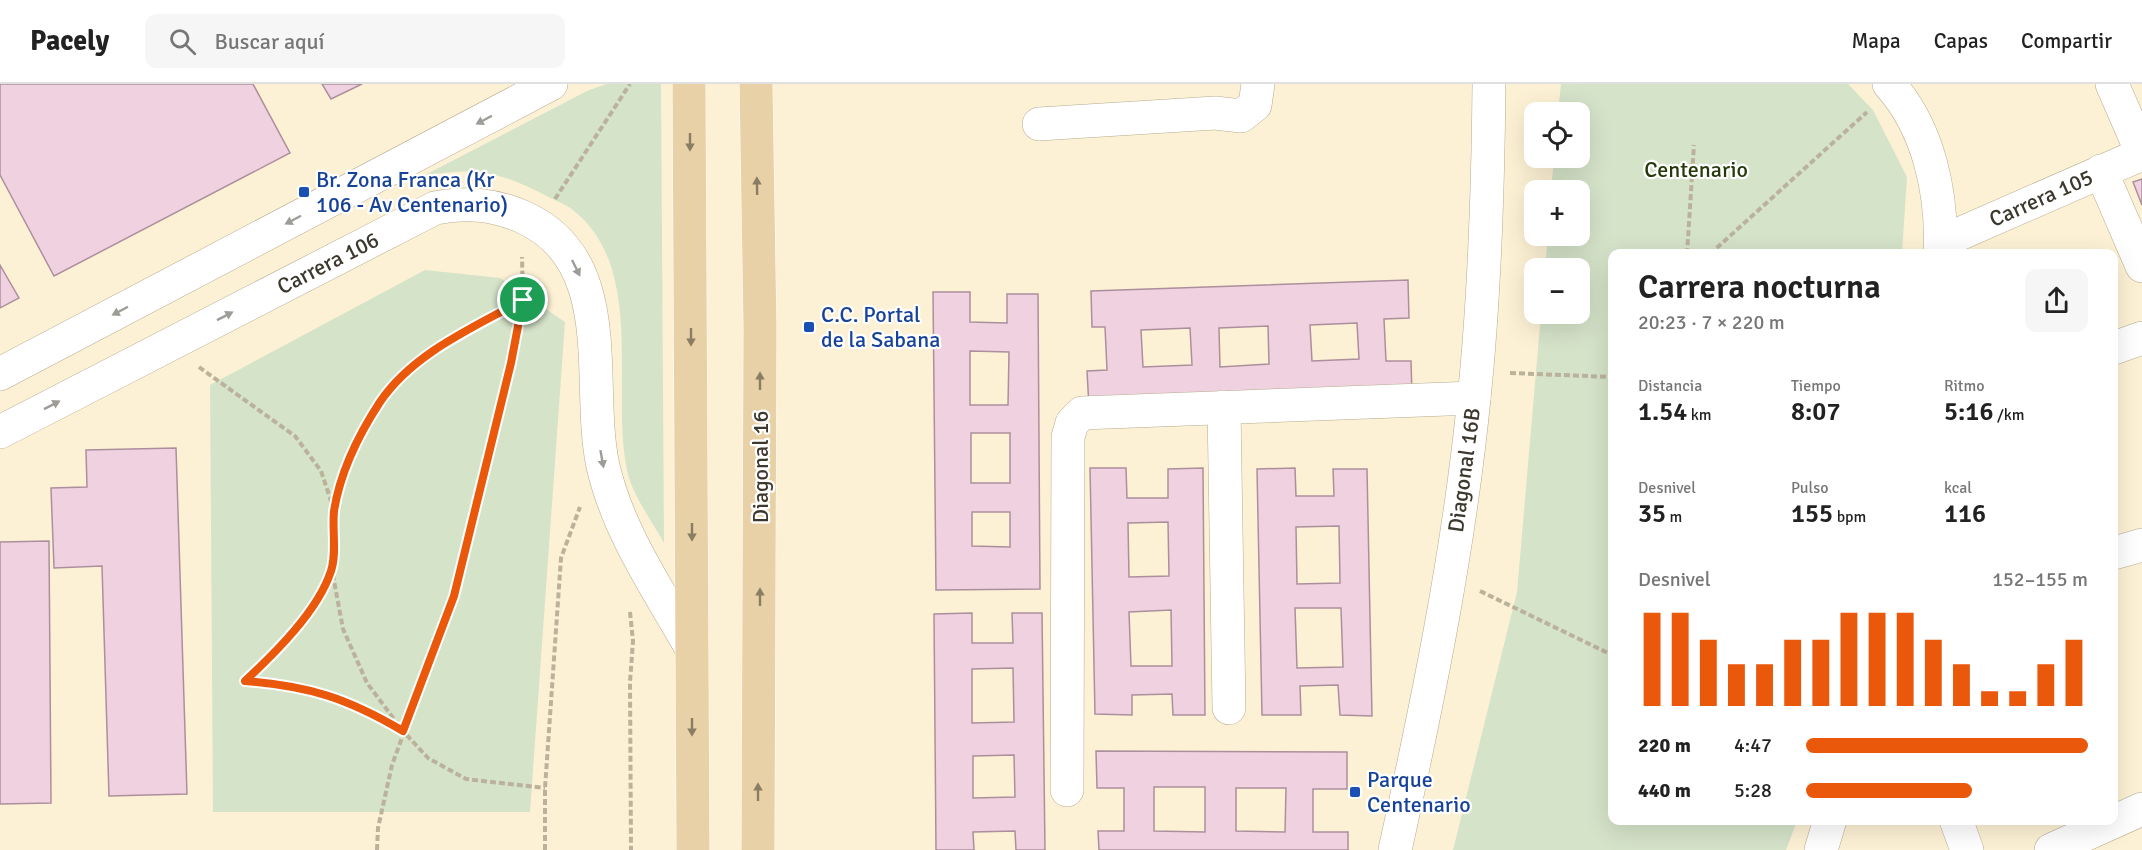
<!DOCTYPE html>
<html lang="es">
<head>
<meta charset="utf-8">
<style>
  body { margin:0; font-family:Signika,sans-serif; background:#f6f6f6; color:#222; height:100vh; display:flex; flex-direction:column; font-size:22px; white-space:nowrap }
  * { box-sizing:border-box; margin:0 }
  p { font-size:20px; color:#767676 }
  .icon { flex:none; width:33px; height:33px; fill:none; stroke:currentColor; stroke-width:2; stroke-linecap:round; stroke-linejoin:round }
  .map { position:relative; flex:1; overflow:hidden }
  .panel { position:absolute; left:1608px; top:165px; width:510px; height:576px; display:flex; flex-direction:column; background:#fff; border-radius:12px; box-shadow:0 6px 24px #0002 }
  .panel>* { flex:none }
  .controls { position:absolute; left:1524px; top:18px; display:grid; gap:12px }
  .controls a { display:grid; place-items:center; width:66px; height:66px; border-radius:12px; background:#fff; box-shadow:0 6px 24px #0002; font-size:30px }
  .pin { position:absolute; display:grid; place-items:center; width:51px; height:51px; color:#fff; margin:-26px; border:3px solid #fff; border-radius:50%; box-shadow:0 2px 6px #0007 }
  .round { display:grid; place-items:center; flex:none; width:63px; height:63px; border-radius:12px; background:#f6f6f6 }
  .headline { display:flex; align-items:center; justify-content:space-between; height:102px; padding:0 30px }
  h1 { font-size:33px; font-weight:600; line-height:45px }
  .figures { display:grid; grid-template-columns:repeat(3,1fr); gap:9px; height:102px; padding:6px 30px }
  .figures div { display:grid; align-content:center }
  .figures b { font-size:26px; font-weight:600 }
  .figures small { font-size:16px; font-weight:400 }
  .figures p { font-size:16px }
  .chart { height:168px; padding:12px 30px }
  .chart p { display:flex; justify-content:space-between }
  .chart svg { width:100%; height:108px; margin-top:6px; stroke:#ea580c; stroke-width:6 }
  ul { padding:0 30px; list-style:none; font-size:20px }
  li { display:grid; grid-template-columns:96px 72px 1fr; align-items:center; height:45px }
  li i { height:15px; border-radius:8px; background:#ea580c }
  header { display:flex; align-items:center; gap:36px; box-sizing:border-box; height:84px; padding:0 30px; background:#fff; border-bottom:2px solid #e0e0e0 }
  header strong { font-size:28px }
  nav { display:flex; gap:33px; margin-inline-start:auto; font-size:21px }
  .search { width:420px; height:54px; background:#f6f6f6; display:flex; align-items:center; gap:15px; box-sizing:border-box; padding:0 21px; border-radius:12px; color:#767676; font-size:22px }
  .map>svg:first-child { display:block }
  .green { fill:#d5e3c9 }
  .building { fill:#f0d1df; stroke:#ac8f9d; stroke-width:1.5; fill-rule:evenodd }
  .lines { fill:none; stroke-linecap:round; stroke-linejoin:round }
  .minor-casing { stroke:#b6ab91; stroke-width:34 }
  .major-casing { stroke:#fff; stroke-width:34 }
  .path { stroke:#bbb29c; stroke-width:4; stroke-dasharray:6 3; stroke-linecap:butt }
  .minor { stroke:#fff; stroke-width:33 }
  .major { stroke:#e8d1a7; stroke-width:33 }
  .oneway { fill:#9e9c96 }
  .oneway2 { fill:#897d64 }
  .route-casing { stroke:#fff; stroke-width:12 }
  .route { stroke:#ea580c; stroke-width:8 }
  .transit-dot { fill:#1a4fb4; stroke:#fff; stroke-width:2 }
  .labels { text-anchor:middle; dominant-baseline:central; stroke-width:4.5; stroke-linejoin:round; paint-order:stroke }
  .park-label { font-size:22px; fill:#253909; stroke:#fff }
  .transit-label { font-size:22px; fill:#164399; stroke:#fff; text-anchor:start }
  .street-label { font-size:22px; fill:#3c382d; stroke:#fff }
</style>
</head>
<body>
<header>
<strong>Pacely</strong>
<div class="search"><svg class="icon" aria-label="search" viewBox="0 0 24 24"><circle cx="10" cy="10" r="6"/><path d="M15 15l6 6"/></svg>Buscar aquí</div>
<nav><a>Mapa</a><a>Capas</a><a>Compartir</a></nav>
</header>
<div class="map">
<svg width="2142" height="766" viewBox="0 0 2142 766">
  <rect width="100%" height="100%" fill="#fdf1d5"/>
  <!-- green -->
  <g class="green">
    <path d="M606,0H661L664,459C652,437 632,411 627,386C610,306 647,185 573,126C564,119 551,115 541,109C498,87 470,83 423,92L587,7Z"/>
    <path d="M1561,0H1848L1873,26L1907,93L1902,169L1612,170V736L1797,737L1786,766H1453L1517,508L1541,230H1580V184H1545L1548,152H1580V106H1551L1554,74H1580V28H1558Z"/>
    <path d="M425,186L500,194L565,238L530,728H213L210,301Z"/>
  </g>
  <!-- building -->
  <g class="building">
    <path d="M0,0H253L290,69L54,192L0,91Z"/>
    <path d="M322,0H362L331,15Z"/>
    <path d="M2142,95V121L2133,98Z"/>
    <path d="M0,181L19,214L0,224Z"/>
    <path d="M1408,196L1409,234L1384,235L1386,277H1411L1412,311L1089,323L1087,287L1107,286L1105,243H1092L1091,207ZM1357,239L1359,275L1312,277L1310,241ZM1268,242L1269,280L1220,283L1219,244ZM1190,244L1192,281L1143,283L1141,246Z"/>
    <path d="M933,208H970V238L1007,239V210H1038L1040,505L936,506ZM970,267L1009,268L1008,321H970ZM971,349H1010V399H971ZM972,428H1010V463L972,462Z"/>
    <path d="M176,364L187,710L109,712L102,482L54,484L51,404L87,403L86,366Z"/>
    <path d="M1090,384H1126L1127,414H1168V385L1203,384L1205,631H1173L1172,610L1132,611V631L1095,630ZM1168,438L1169,492L1129,493L1128,439ZM1171,526L1172,582H1131L1129,528Z"/>
    <path d="M1295,384L1296,412H1334L1333,385H1367L1372,632L1340,631L1338,601L1300,602L1301,631H1262L1257,385ZM1339,442L1340,499L1297,500L1296,443ZM1295,524H1341L1343,583L1297,584Z"/>
    <path d="M49,457L51,719L0,720V458Z"/>
    <path d="M972,529V559H1013L1012,529H1042L1045,766H1016L1015,747L973,748L974,766H936L934,530ZM1013,584L1014,638L972,639V585ZM1014,671L1015,713L973,714V672Z"/>
    <path d="M1096,667L1347,668V705H1313V748H1348V766H1099L1098,747H1124V704H1097ZM1154,703H1205V748L1154,747ZM1236,704H1286L1285,748L1236,747Z"/>
  </g>
  <g class="lines">
    <!-- minor casing -->
    <g class="minor-casing">
      <g id="minor">
        <path d="M1889,0C1929,44 1943,111 1940,170"/>
        <path d="M2112,0L2142,69"/>
        <path d="M1039,40L1215,29L1241,32L1255,21L1258,0"/>
        <path d="M2101,87L2142,182"/>
        <path d="M1941,158L2142,70"/>
        <path d="M2114,264L2142,254"/>
        <path d="M0,290L551,0"/>
        <path d="M1224,323L1229,624"/>
        <path d="M0,348L435,124C466,118 493,120 523,133C621,177 585,300 603,382C618,448 659,507 692,565"/>
        <path d="M2114,469L2142,461"/>
        <path d="M1067,706L1068,353L1072,339L1082,329L1474,314"/>
        <path d="M1956,736L1967,766"/>
        <path d="M1395,766C1428,617 1459,466 1474,314C1485,210 1488,104 1489,0"/>
        <path d="M1821,766L1830,736"/>
        <path d="M2051,766L2142,725"/>
      </g>
    </g>
    <!-- major casing -->
    <g class="major-casing">
      <g id="major">
        <path d="M689,0L693,766"/>
        <path d="M756,0L760,244L758,766"/>
      </g>
    </g>
    <!-- path -->
    <g class="path">
      <path d="M555,115L630,0"/>
      <path d="M1687,170L1694,61"/>
      <path d="M1710,170L1867,28"/>
      <path d="M523,216L421,274L381,317L351,369L334,427L332,486L343,545L367,599L403,647L428,674L466,695L545,704"/>
      <path d="M199,283L295,352L321,387L334,426"/>
      <path d="M1510,289L1612,293"/>
      <path d="M1480,507L1612,571"/>
      <path d="M630,528L633,557L630,598L631,766"/>
      <path d="M245,597C305,601 347,614 400,645"/>
      <path d="M245,597C285,560 306,533 332,486"/>
      <path d="M377,766L378,744L392,681L454,512L511,279L523,216L522,173"/>
      <path d="M545,766V704L561,474L580,423"/>
    </g>
    <!-- minor -->
    <use href="#minor" class="minor"/>
    <!-- major -->
    <use href="#major" class="major"/>
  </g>
  <!-- one-way arrows -->
  <defs><path id="oneway-solid" d="M-6-.8H1V-3.2L6.5 0L1 3.2V.8H-6Z" transform="scale(1.5)"/></defs>
  <g class="oneway">
    <use href="#oneway-solid" transform="translate(484 36) rotate(152)"/>
    <use href="#oneway-solid" transform="translate(293 136) rotate(152)"/>
    <use href="#oneway-solid" transform="translate(576 184) rotate(64)"/>
    <use href="#oneway-solid" transform="translate(120 227) rotate(152)"/>
    <use href="#oneway-solid" transform="translate(225 232) rotate(-27)"/>
    <use href="#oneway-solid" transform="translate(52 321) rotate(-27)"/>
    <use href="#oneway-solid" transform="translate(602 375) rotate(80)"/>
  </g>
  <g class="oneway2">
    <use href="#oneway-solid" transform="translate(690 58) rotate(90)"/>
    <use href="#oneway-solid" transform="translate(757 102) rotate(-91)"/>
    <use href="#oneway-solid" transform="translate(691 253) rotate(90)"/>
    <use href="#oneway-solid" transform="translate(760 297) rotate(-90)"/>
    <use href="#oneway-solid" transform="translate(692 448) rotate(90)"/>
    <use href="#oneway-solid" transform="translate(760 513) rotate(-90)"/>
    <use href="#oneway-solid" transform="translate(692 643) rotate(90)"/>
    <use href="#oneway-solid" transform="translate(758 708) rotate(-90)"/>
  </g>
  <g class="lines">
    <!-- route casing -->
    <g class="route-casing">
      <path id="route" d="M523,216L511,279L454,512L403,647C347,614 309,602 245,597C275,569 318,527 331,487C337,469 332,446 334,427C340,389 359,350 380,318C413,269 473,244 523,216Z"/>
    </g>
    <!-- route -->
    <use href="#route" class="route"/>
  </g>
  <!-- markers -->
  <g class="transit-dot">
    <rect x="298" y="102" width="12" height="12" rx="3"/>
    <rect x="803" y="237" width="12" height="12" rx="3"/>
    <rect x="1349" y="702" width="12" height="12" rx="3"/>
  </g>
  <g class="labels">
    <!-- park labels -->
    <g class="park-label">
      <text x="1696" y="85">Centenario</text>
    </g>
    <!-- transit labels -->
    <g class="transit-label">
      <text x="316" y="95">Br. Zona Franca (Kr<tspan x="316" dy="25">106 - Av Centenario)</tspan></text>
      <text x="821" y="230">C.C. Portal<tspan x="821" dy="25">de la Sabana</tspan></text>
      <text x="1367" y="695">Parque<tspan x="1367" dy="25">Centenario</tspan></text>
    </g>
    <!-- street labels -->
    <g class="street-label">
      <text transform="translate(2041 114) rotate(-24)">Carrera 105</text>
      <text transform="translate(328 179) rotate(-27)">Carrera 106</text>
      <text transform="translate(760 383) rotate(-90)">Diagonal 16</text>
      <text transform="translate(1464 386) rotate(-82)">Diagonal 16B</text>
    </g>
  </g>
</svg>
<div class="controls">
<a><svg class="icon" aria-label="locate" viewBox="0 0 24 24"><circle cx="12" cy="12" r="6"/><path d="M12 2v4M12 18v4M2 12h4M18 12h4"/></svg></a>
<a>+</a>
<a>−</a>
</div>
<div class="pin" style="left:523px;top:216px;background:#1e9e55"><svg class="icon" aria-label="arrive" viewBox="0 0 24 24"><path d="M6 21V4h12l-3 4 3 4H6"/></svg></div>
<section class="panel">
<div class="headline"><div><h1>Carrera nocturna</h1><p>20:23 · 7 × 220 m</p></div><a class="round"><svg class="icon" aria-label="share" viewBox="0 0 24 24"><path d="M12 15V3M7 8l5-5 5 5M5 13v7h14v-7"/></svg></a></div>
<div class="figures">
<div><p>Distancia</p><b>1.54<small> km</small></b></div>
<div><p>Tiempo</p><b>8:07</b></div>
<div><p>Ritmo</p><b>5:16<small> /km</small></b></div>
</div>
<div class="figures">
<div><p>Desnivel</p><b>35<small> m</small></b></div>
<div><p>Pulso</p><b>155<small> bpm</small></b></div>
<div><p>kcal</p><b>116</b></div>
</div>
<div class="chart"><p><span>Desnivel</span>152–155 m</p>
<svg viewBox="0 0 160 44" preserveAspectRatio="none"><path d="M5 44V6M15 44V6M25 44V17M35 44V27M45 44V27M55 44V17M65 44V17M75 44V6M85 44V6M95 44V6M105 44V17M115 44V27M125 44V38M135 44V38M145 44V27M155 44V17"/></svg>
</div>
<ul>
<li><b>220 m</b>4:47<i style="width:100%"></i></li>
<li><b>440 m</b>5:28<i style="width:59%"></i></li>
</ul>
</section>
</div>
</body>
</html>
